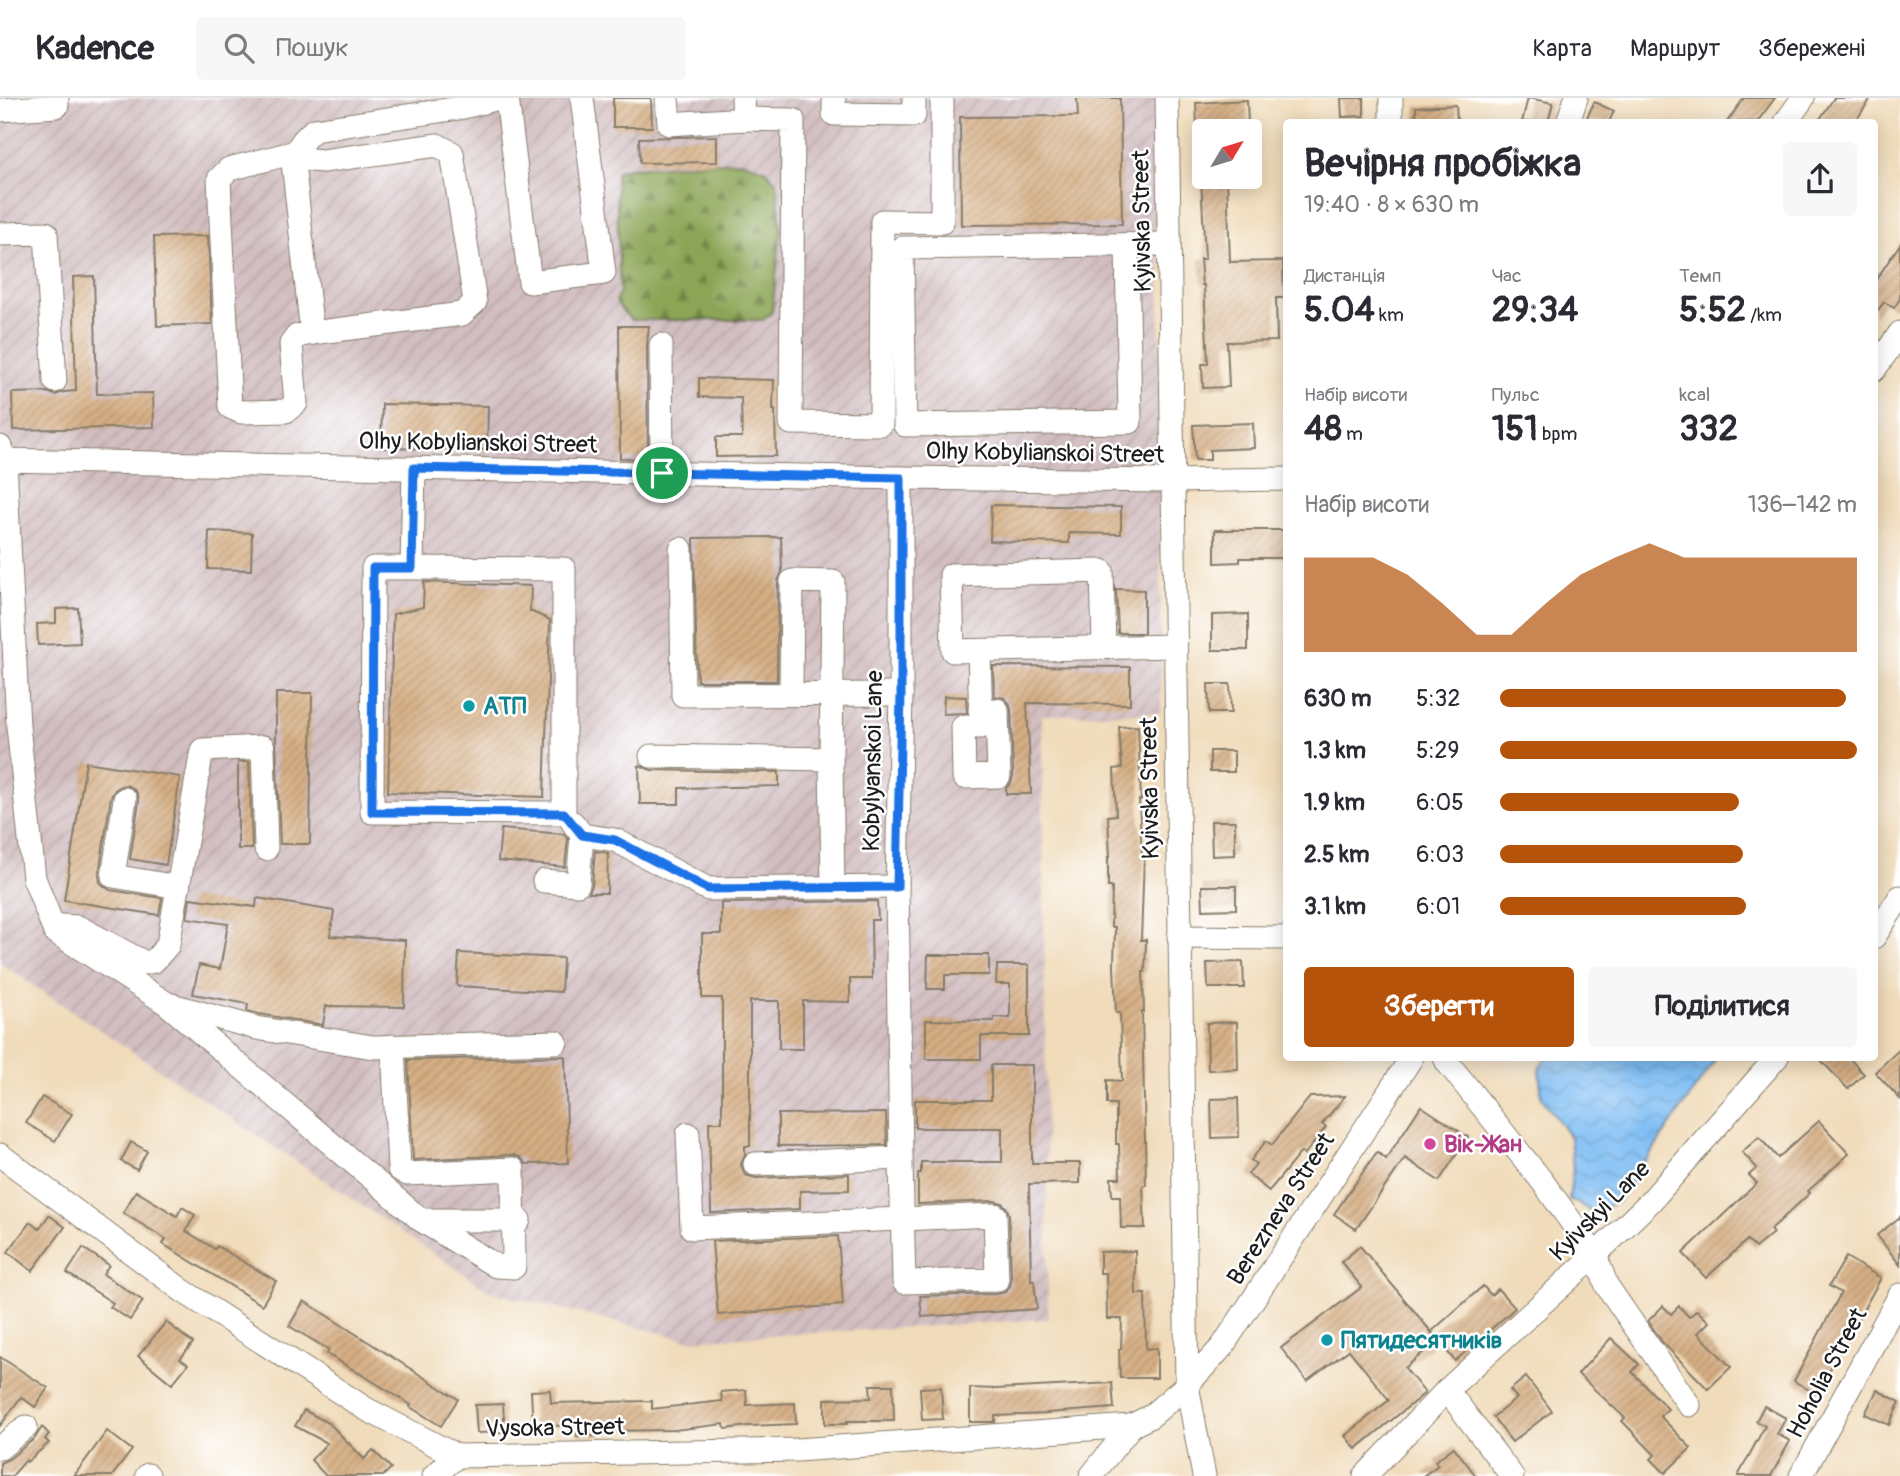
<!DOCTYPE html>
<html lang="uk">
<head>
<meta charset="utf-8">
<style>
  body { margin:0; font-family:Pangolin,sans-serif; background:#f7f7f7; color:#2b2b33; height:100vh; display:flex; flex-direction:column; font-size:26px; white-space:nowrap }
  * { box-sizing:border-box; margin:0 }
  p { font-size:23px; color:#7c7c81 }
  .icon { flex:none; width:38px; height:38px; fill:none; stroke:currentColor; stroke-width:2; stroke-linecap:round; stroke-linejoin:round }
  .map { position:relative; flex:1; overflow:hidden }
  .drawer { position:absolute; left:1283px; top:21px; width:595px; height:942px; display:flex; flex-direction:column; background:#fff; border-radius:7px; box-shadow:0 4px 18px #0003 }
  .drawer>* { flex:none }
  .needle { width:46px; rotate:52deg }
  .tools { position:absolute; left:1192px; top:21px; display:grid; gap:14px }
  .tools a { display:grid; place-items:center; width:70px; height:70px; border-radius:7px; background:#fff; box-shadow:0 4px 18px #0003; font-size:35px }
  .pin { position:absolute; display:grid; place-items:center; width:60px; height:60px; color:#fff; margin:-30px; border:4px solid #fff; border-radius:50%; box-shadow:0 2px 7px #0007 }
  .round { display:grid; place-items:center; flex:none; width:74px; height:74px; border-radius:7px; background:#f7f7f7 }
  .headline { display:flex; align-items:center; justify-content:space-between; height:119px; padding:0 21px }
  h1 { font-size:38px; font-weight:800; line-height:52px }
  .metrics { display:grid; grid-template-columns:repeat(3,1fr); gap:10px; height:119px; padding:7px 21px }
  .metrics div { display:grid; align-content:center }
  .metrics b { font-size:35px; font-weight:800 }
  .metrics small { font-size:19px; font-weight:400 }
  .metrics p { font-size:19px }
  .chart { height:196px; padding:14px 21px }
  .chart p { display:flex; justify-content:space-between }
  .chart svg { width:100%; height:126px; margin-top:7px; fill:#b45309; opacity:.7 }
  .action { display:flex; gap:14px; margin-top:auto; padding:14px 21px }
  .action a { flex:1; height:80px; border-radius:7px; background:#b45309; color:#fff; font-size:28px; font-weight:800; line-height:80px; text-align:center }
  .action a+a { background:#f7f7f7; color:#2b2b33 }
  ul { padding:0 21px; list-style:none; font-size:23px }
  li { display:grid; grid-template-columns:112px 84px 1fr; align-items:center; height:52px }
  li i { height:18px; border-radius:9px; background:#b45309 }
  header { display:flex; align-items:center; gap:42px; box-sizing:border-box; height:98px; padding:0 35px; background:#fff; border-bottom:2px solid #e1e1e2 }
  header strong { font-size:33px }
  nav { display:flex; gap:38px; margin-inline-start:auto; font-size:24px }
  .search { width:490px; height:63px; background:#f7f7f7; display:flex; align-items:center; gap:18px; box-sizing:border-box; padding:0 24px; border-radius:7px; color:#7c7c81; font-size:26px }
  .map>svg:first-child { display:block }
  .industrial { fill:url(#industrial-furrows) }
  .forest { fill:url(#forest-firs); stroke:#546038; stroke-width:2 }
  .water { fill:url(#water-waves); stroke:#4e6d88; stroke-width:2 }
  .building { fill:url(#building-hatch) }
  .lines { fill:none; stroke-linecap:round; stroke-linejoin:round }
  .minor-casing { stroke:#867c6b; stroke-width:25 }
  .minor { stroke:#fff; stroke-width:23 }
  .route-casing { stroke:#fff; stroke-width:14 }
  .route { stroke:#1a73e8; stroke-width:9 }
  .culture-dot { fill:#0f9aa8; stroke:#fff; stroke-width:2.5 }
  .hotel-dot { fill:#d1479c; stroke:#fff; stroke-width:2.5 }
  .labels { text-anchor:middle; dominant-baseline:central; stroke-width:5; stroke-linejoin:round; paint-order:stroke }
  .street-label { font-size:24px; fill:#1c1c1c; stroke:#fff }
  .culture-label { font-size:24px; font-weight:bold; fill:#0d838f; stroke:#fff; text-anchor:start }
  .hotel-label { font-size:24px; font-weight:bold; fill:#b23c85; stroke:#fff; text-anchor:start }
</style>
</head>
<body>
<header>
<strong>Kadence</strong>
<div class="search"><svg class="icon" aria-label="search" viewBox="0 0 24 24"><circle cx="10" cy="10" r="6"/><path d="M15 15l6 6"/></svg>Пошук</div>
<nav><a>Карта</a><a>Маршрут</a><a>Збережені</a></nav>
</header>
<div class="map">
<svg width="1900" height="1378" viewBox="0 0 1900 1378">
  <defs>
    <pattern id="industrial-furrows" width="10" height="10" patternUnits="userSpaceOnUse" patternTransform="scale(1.75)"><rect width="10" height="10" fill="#d2bec1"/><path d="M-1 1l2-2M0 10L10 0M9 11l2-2" fill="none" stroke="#b4a3a5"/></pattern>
    <pattern id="forest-firs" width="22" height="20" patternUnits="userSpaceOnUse" patternTransform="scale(1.75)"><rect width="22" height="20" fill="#8ba455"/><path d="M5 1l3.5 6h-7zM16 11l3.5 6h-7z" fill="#718546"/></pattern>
    <pattern id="water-waves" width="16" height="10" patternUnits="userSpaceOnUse" patternTransform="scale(1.75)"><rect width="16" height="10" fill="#80bef4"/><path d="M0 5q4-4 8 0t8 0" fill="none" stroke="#6ea3d1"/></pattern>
    <pattern id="building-hatch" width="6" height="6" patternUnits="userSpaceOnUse" patternTransform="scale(1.75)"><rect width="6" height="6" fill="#d5ae83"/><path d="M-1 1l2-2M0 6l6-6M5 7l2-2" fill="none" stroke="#b69571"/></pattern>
  </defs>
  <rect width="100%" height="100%" fill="#fff"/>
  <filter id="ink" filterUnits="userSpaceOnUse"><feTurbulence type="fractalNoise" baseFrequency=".0143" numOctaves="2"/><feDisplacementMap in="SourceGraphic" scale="14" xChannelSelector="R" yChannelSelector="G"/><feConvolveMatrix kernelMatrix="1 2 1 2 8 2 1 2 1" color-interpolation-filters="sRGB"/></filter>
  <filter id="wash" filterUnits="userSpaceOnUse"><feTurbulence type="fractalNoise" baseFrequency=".00686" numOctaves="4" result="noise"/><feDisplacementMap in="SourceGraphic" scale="28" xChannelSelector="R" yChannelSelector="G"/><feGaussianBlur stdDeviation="1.57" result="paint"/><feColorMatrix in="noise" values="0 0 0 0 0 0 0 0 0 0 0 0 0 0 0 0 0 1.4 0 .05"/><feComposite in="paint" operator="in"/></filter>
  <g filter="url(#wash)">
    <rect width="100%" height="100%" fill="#f0dbba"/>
    <!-- industrial -->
    <path class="industrial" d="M0,0H1159L1161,615L1042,617L1048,1221L690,1242L491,1194L0,865Z"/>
    <!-- forest -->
    <path class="forest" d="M740,63L765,71L777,85L781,132L772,214L763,222H631L620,210L616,202L620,194L616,73L630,70Z"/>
    <!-- water -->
    <path class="water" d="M1546,959H1717L1617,1105L1592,1113L1569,1101L1573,1072L1570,1039L1542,1000L1539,971Z"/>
    <g id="blocks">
      <!-- building -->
      <g class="building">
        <path d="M613,0H651L652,29H613Z"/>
        <path d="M1077,0H1120L1122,126L961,127L960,19L1078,18Z"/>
        <path d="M1341,0H1364V18L1342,19Z"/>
        <path d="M1528,0L1553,5L1548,24H1522Z"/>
        <path d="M1744,0H1775L1757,24H1727Z"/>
        <path d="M1834,0H1871L1855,24H1818Z"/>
        <path d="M1247,2L1248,27L1197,29L1196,5Z"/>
        <path d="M1594,4L1614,13L1609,24H1585Z"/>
        <path d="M1456,7L1457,24H1416V9Z"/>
        <path d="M717,38V64L640,65L639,40Z"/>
        <path d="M1201,79H1227L1230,164L1283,163L1284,200H1276L1277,243L1227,244L1229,289L1203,290L1202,266H1208L1204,187H1202L1200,161H1205Z"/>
        <path d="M208,138L212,226L157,228L154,139Z"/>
        <path d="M1900,146V201L1894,210L1884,204L1874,218V185Z"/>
        <path d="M94,178L97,296L153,295L154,329L13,332L12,295L47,294L55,297L64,294L76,293L73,179Z"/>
        <path d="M619,228H649L647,247L648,361L620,360Z"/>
        <path d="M699,280L774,282L773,312H775L776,358L716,359V339H742L741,300L699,299Z"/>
        <path d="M382,306L488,308L487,352L381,350Z"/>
        <path d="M1253,325L1254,350L1210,352V362H1195L1193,327Z"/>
        <path d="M991,407L1121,409V436L1069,435V445L990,443Z"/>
        <path d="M1215,432H1286V460H1240V464L1215,465Z"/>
        <path d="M209,433L252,435L251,472L208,471Z"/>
        <path d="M781,439L782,474L778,483L777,583H697L694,440Z"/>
        <path d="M424,484L531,488L530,513L550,522L544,699L388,694L393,516L423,509Z"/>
        <path d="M1116,491L1144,492V535H1118Z"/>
        <path d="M78,510L80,545L38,547L37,526L56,525V511Z"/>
        <path d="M1248,516V552H1212V517Z"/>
        <path d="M993,568L1130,569V606L1027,605L1031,696H1006V690L1011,685L1013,678L1011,612L1009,605L1004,600L994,598Z"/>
        <path d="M1208,586H1230L1231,615H1209Z"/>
        <path d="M276,595H312L310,746H280L276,645Z"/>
        <path d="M944,598L966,599L967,615L943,616Z"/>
        <path d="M1138,628L1141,702H1139L1142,759H1144L1141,842H1146L1145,874H1143L1144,914H1142L1146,1087L1143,1088L1145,1130H1121L1120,1098H1112L1111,1080H1120L1119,1046H1116V1006H1107V982L1122,983L1120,915H1116L1114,868L1115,829H1111L1112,789H1108V759H1110L1108,718L1116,717L1114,671L1122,670L1119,629Z"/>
        <rect x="1210" y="653" width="24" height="21"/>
        <path d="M86,664L180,679L166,767L130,761L139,703L138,697L133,690L126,687L121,688L115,692L111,699L99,776L100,784L104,788L110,792L162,800L159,817L64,802Z"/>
        <path d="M238,664H249L252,751H238Z"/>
        <path d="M639,667L651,672L779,674V688L679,690V706H640Z"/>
        <path d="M1211,723H1235V757L1212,758Z"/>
        <path d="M501,731L564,736L568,741L565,769L498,763Z"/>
        <path d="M595,753L608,755L607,795H589L592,787Z"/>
        <path d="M1202,788H1236V811L1203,812Z"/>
        <path d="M190,800L256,809L257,800L334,813L330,838L405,842L404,909L326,908L323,927L259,916L247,913L248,906L193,896L199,867L220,871L228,826L187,820Z"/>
        <path d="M877,803L878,822H871L872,881H850V904L803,903V951H779V903H750V1048H745V1057L741,1066L745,1077L756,1080L849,1076V1092L800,1093V1111L711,1115L709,1024H722V900H702V836H721V805Z"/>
        <path d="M459,855L563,860L561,894L457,888Z"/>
        <path d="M928,857H989V877H945V891H927Z"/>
        <path d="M1243,864L1244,890H1208L1207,865Z"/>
        <path d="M997,867H1029V938H981V961H926V922L994,923V919L1010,920V886H996Z"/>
        <path d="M1237,924L1238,971L1208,972L1207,925Z"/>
        <path d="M1900,951V1001L1875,974Z"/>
        <path d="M565,958L568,1065L526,1066L520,1059L512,1057L413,1062L408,962Z"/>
        <path d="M1818,959H1848L1864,976L1848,991Z"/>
        <path d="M991,967H1032V1065H1080V1085L1029,1086L1031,1183H1034L1037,1211L922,1219L920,1198L997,1196L1005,1194L1010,1188L1011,1182L1009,1117L1007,1110L1002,1105L994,1103L918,1106V1075H921V1064H1002V1030H915V1002H991Z"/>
        <path d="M1345,998L1322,1026L1326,1029L1304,1057L1301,1054L1269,1093L1248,1076L1256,1066L1251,1062L1266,1043L1272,1047L1310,999Z"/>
        <path d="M42,999L72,1016L55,1043L26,1025Z"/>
        <path d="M1238,1000L1239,1039L1212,1040L1211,1001Z"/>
        <path d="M1421,1008L1468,1039L1439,1083L1405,1060L1356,1131L1334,1116L1377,1054L1386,1061Z"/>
        <path d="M886,1015L887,1047L778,1048V1016Z"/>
        <path d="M1819,1023L1849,1056L1808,1093L1810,1095L1770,1132L1773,1135L1755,1150L1747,1142L1706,1180L1683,1155L1757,1085L1749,1077L1757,1070L1742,1054L1759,1039L1778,1060Z"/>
        <path d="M131,1044L147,1053L137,1072L121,1063Z"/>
        <path d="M136,1093L177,1118L182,1109L195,1117L186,1133L215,1151L217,1148L276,1183L262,1207L163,1146L166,1141L123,1115Z"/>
        <path d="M49,1117L65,1129L32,1173L8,1154L30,1124L39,1131Z"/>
        <path d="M1900,1119V1167L1877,1137Z"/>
        <path d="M838,1138L843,1207L718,1217L712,1143Z"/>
        <path d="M1360,1148L1438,1242L1405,1270L1425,1295L1356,1351L1345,1338L1389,1302L1349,1252L1307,1283L1281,1250L1362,1189L1341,1164Z"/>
        <path d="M83,1150L109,1167L103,1176L143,1203L130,1222L110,1209L113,1205L67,1175Z"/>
        <path d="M1135,1153L1136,1196H1145L1146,1251L1157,1250V1280H1120L1119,1251H1121L1122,1221H1107L1106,1175H1100V1154Z"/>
        <path d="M1846,1159L1881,1180L1816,1296L1794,1283L1841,1195L1829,1188Z"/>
        <path d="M1483,1188L1491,1197L1498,1191L1515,1210L1455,1263L1431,1234Z"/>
        <path d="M304,1203L458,1301L441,1328L410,1309L411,1307L369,1281L327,1256L329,1252L289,1228Z"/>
        <path d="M1663,1208L1671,1216L1679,1208L1689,1219L1697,1212L1709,1224L1698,1235L1731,1269L1708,1291L1663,1245L1648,1223Z"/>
        <path d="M166,1224L193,1245L180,1261L188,1266L172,1286L138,1258Z"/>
        <path d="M1611,1240L1639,1266L1632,1274L1668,1311L1660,1318L1691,1350L1665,1375L1651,1361L1655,1357L1622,1323L1625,1320L1578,1276Z"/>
        <path d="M0,1259L48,1290L35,1309L21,1299L0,1328Z"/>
        <path d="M1526,1279L1552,1313L1512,1344L1493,1319L1517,1300L1510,1292Z"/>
        <path d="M1112,1285L1114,1310L1047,1315L1048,1316L995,1318V1324H970V1290L996,1291Z"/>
        <path d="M870,1287H893L894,1323H847V1326H825V1301L871,1300Z"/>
        <path d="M941,1289L943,1321L922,1322L920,1290Z"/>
        <path d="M550,1292L551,1305L652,1303V1311L722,1303L721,1294L746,1292L747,1307L795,1305L796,1326L749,1328L725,1331L724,1326L674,1332L602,1333V1338H577V1326L533,1330L531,1293Z"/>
        <path d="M1877,1292L1900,1304L1889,1327L1865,1316Z"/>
        <path d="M503,1306L505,1334L477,1335L475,1307Z"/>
        <path d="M1764,1308L1786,1320L1777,1336L1790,1343L1771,1378H1738L1765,1328L1756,1323Z"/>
        <path d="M304,1312L330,1326L364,1361L373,1352L391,1370L383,1378H326L311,1362L327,1345L295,1328Z"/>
        <path d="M42,1329L49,1336L45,1341L49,1345L27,1364L26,1362L12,1378H0V1365L9,1361L35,1340Z"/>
        <path d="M107,1333L132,1352L112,1378H74Z"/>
        <path d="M1454,1349L1476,1378H1423L1438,1367L1435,1363Z"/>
      </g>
    </g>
  </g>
  <g filter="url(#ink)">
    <use href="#blocks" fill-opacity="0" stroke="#867c6b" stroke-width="2"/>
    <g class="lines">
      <!-- minor casing -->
      <g class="minor-casing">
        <g id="minor">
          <path d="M507,0L530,184L604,175L582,0"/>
          <path d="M667,0L669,26L744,21L743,0"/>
          <path d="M834,0V16L914,17V0"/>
          <path d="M1167,0L1187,1287L1204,1378"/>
          <path d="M1391,0V24"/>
          <path d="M0,12L57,8V0"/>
          <path d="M744,21L793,22L791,325L881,326L882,123L942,124V0"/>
          <path d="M1568,24L1576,0"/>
          <path d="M1786,24L1803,0"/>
          <path d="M437,47L452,55L475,204L462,216L312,235L297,238L291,246L296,305L286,313L241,314L230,309L219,81L229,71L296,54L310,62L323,63Z"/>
          <path d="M0,136L46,135L55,283"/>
          <path d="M1127,147L1130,324L905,327L902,150L1168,146"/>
          <path d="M312,235L293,64C297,49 303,41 314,32L459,10L499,0"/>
          <path d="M661,247L662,375"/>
          <path d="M1874,272L1900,235"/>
          <path d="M0,349L5,362L18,628L34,780L55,834L166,905L421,1122H519"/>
          <path d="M0,362L901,380L1172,383L1286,381"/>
          <path d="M681,451L683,597L901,596"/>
          <path d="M412,470H373L372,714L564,715V471L412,470L414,370"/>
          <path d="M1104,550L1102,473L951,477L953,553L1174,548"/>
          <path d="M979,553L981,629H963L964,679L999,678L997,612H980"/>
          <path d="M651,658L831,661L833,484L792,483L791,596"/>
          <path d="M831,661L833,790"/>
          <path d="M125,701L113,778L178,789"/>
          <path d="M582,737L615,742L708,791L897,789"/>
          <path d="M544,783L578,786L582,737L573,725"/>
          <path d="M55,834L63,828L78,829L145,865L154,863L168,847L202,652L263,649L266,751"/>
          <path d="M1179,839L1286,840"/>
          <path d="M1874,839L1900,799"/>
          <path d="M172,907L256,930L373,949L556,944"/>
          <path d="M393,948L399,1071L407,1076L513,1071L514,1169L496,1168L421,1122"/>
          <path d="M1445,959L1447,964L1542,1083L1595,1157L1607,1188L1689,1307"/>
          <path d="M688,1036L692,1130L995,1117L997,1182L904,1184C903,1144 902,1105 901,1066V1060L897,789L901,596V380"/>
          <path d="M0,1057L183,1193L366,1311L457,1358L797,1352L1131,1328L1151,1318L1187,1287L1222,1249L1412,959"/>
          <path d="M755,1066L901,1060"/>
          <path d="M1447,1292L1512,1378"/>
          <path d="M0,1350L26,1329"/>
          <path d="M147,1378L148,1377"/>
          <path d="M434,1378L457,1358"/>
          <path d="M1091,1378L1131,1328"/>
          <path d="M1365,1378L1447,1292L1595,1157L1650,1104L1777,959"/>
          <path d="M1801,1378L1900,1197"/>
        </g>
      </g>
      <!-- minor -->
      <use href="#minor" class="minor"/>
    </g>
  </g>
  <g class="lines" filter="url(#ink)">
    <!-- route casing -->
    <g class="route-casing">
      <path id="route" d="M414,370L901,380V596L897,789L708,791L615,742L582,737L564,715L372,714L373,470H412Z"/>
    </g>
    <!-- route -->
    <use href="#route" class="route"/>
  </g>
  <!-- markers -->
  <g class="culture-dot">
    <circle cx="469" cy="608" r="7"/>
    <circle cx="1327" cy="1242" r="7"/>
  </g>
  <circle class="hotel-dot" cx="1430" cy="1046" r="7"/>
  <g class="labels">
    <!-- street labels -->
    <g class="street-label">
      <text transform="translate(1142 123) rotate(-91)">Kyivska Street</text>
      <text transform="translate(478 345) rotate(1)">Olhy Kobylianskoi Street</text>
      <text transform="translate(1045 355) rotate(1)">Olhy Kobylianskoi Street</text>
      <text transform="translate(873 663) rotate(-89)">Kobylyanskoi Lane</text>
      <text transform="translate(1150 690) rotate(-91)">Kyivska Street</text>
      <text transform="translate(1281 1111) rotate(-57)">Berezneva Street</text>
      <text transform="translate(1600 1113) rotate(-45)">Kyivskyi Lane</text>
      <text transform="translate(1827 1275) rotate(-62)">Hoholia Street</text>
      <text transform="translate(555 1330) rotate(-1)">Vysoka Street</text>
    </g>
    <!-- culture labels -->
    <g class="culture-label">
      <text x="483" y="608">АТП</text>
      <text x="1341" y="1242">Пятидесятників</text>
    </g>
    <!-- hotel labels -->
    <g class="hotel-label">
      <text x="1444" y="1046">Вік-Жан</text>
    </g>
  </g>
</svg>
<div class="tools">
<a><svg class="needle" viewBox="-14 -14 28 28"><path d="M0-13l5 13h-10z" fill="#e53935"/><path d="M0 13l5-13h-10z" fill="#7c7c81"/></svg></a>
</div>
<div class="pin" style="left:662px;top:375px;background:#1e9e55"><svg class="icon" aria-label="arrive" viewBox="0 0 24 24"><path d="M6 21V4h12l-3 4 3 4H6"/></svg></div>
<section class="drawer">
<div class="headline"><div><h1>Вечірня пробіжка</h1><p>19:40 · 8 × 630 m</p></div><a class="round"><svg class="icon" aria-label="share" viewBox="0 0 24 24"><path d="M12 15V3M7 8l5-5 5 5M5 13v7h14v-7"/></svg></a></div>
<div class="metrics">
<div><p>Дистанція</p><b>5.04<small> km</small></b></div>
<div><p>Час</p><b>29:34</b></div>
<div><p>Темп</p><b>5:52<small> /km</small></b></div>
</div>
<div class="metrics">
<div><p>Набір висоти</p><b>48<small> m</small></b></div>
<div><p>Пульс</p><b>151<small> bpm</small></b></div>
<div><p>kcal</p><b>332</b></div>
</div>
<div class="chart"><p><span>Набір висоти</span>136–142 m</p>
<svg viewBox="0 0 160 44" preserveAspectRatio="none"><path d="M0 44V11L10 11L20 11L30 17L40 27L50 38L60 38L70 27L80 17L90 11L100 6L110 11L120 11L130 11L140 11L150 11L160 11V44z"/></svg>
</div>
<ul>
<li><b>630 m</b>5:32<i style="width:97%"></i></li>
<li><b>1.3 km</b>5:29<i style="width:100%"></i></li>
<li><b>1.9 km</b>6:05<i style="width:67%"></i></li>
<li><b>2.5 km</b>6:03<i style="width:68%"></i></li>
<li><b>3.1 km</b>6:01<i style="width:69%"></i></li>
</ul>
<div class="action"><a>Зберегти</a><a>Поділитися</a></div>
</section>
</div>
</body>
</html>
